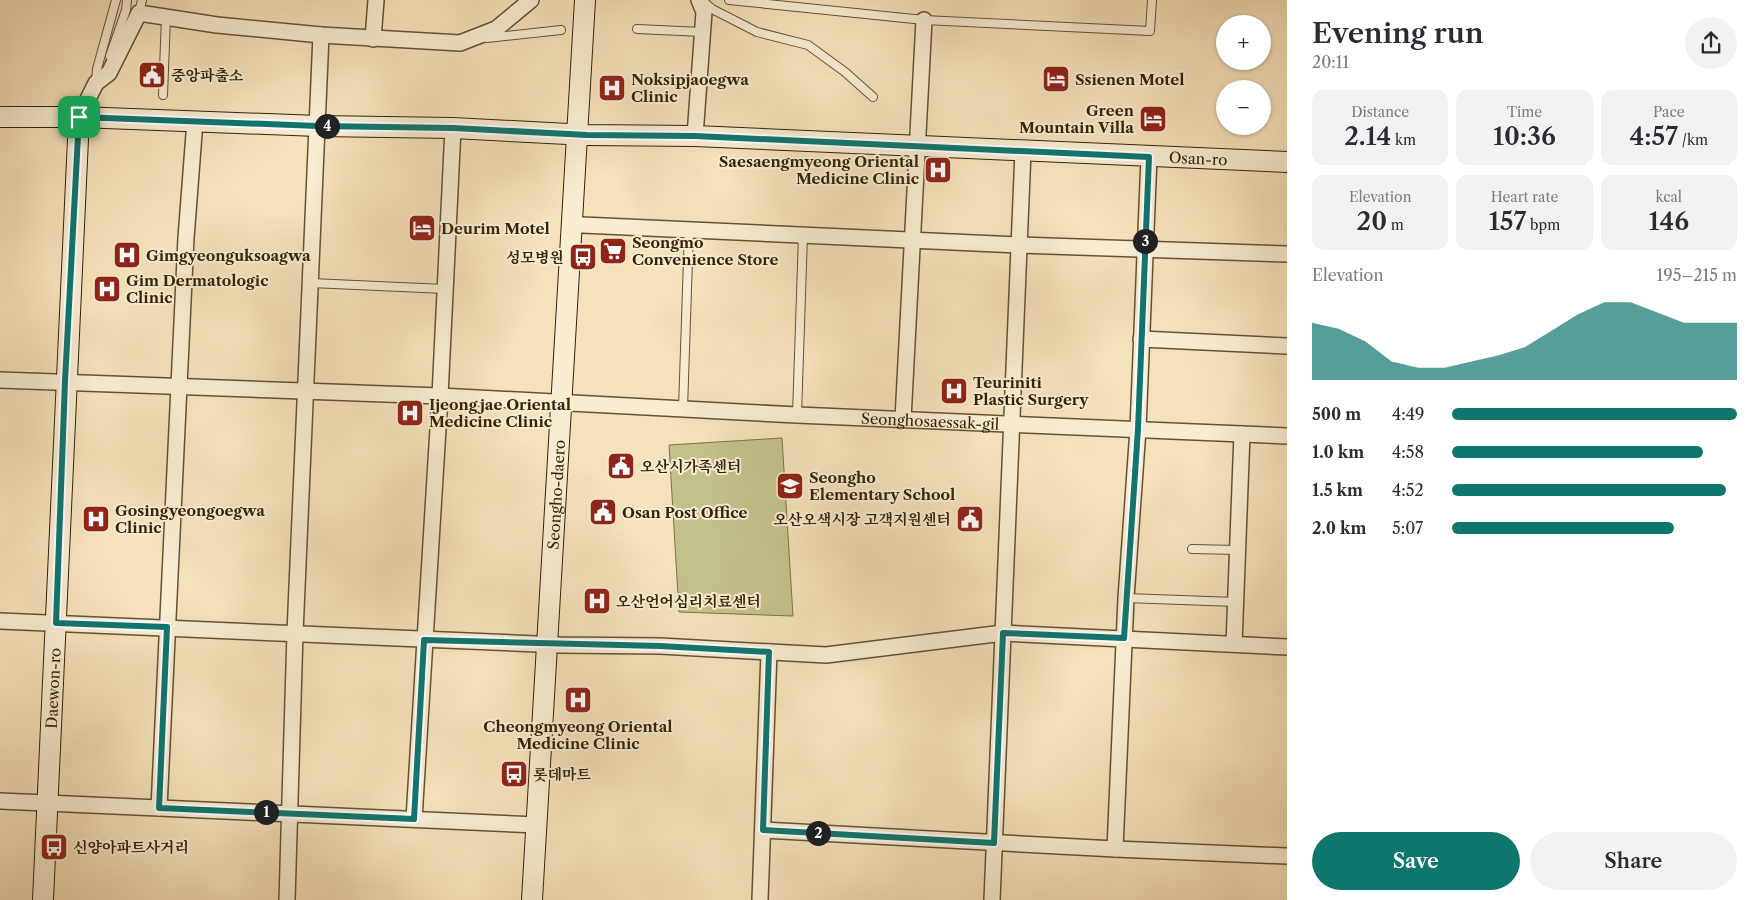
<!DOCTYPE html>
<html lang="en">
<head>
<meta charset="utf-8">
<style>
  body { margin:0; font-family:"Libre Caslon Text","Noto Serif KR",serif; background:#f2f2f3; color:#2b2b33; height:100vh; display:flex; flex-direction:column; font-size:19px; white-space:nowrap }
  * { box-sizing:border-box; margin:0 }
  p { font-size:16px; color:#7c7c81 }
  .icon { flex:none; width:28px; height:28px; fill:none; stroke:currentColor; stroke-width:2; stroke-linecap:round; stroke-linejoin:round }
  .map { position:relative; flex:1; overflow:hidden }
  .side { display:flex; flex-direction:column; background:#fff; width:475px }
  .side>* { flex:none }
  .tools { position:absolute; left:1216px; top:15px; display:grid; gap:10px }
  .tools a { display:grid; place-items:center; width:55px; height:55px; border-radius:50%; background:#fff; box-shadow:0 1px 4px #0004; font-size:25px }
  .pin { position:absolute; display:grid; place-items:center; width:42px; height:42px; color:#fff; margin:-21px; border-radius:10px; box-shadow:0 2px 8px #0006 }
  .km { position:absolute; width:25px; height:25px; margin:-12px; border-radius:50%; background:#222; color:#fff; font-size:14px; line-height:25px; text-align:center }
  .round { display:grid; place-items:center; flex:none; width:52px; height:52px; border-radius:26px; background:#f2f2f3 }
  .headline { display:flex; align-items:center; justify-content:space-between; height:85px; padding:0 25px }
  h1 { font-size:28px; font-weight:600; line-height:38px }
  .figures { display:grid; grid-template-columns:repeat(3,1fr); gap:8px; height:85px; padding:5px 25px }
  .figures div { display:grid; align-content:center; border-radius:12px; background:#f2f2f3; text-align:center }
  .figures b { font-size:25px; font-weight:600 }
  .figures small { font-size:14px; font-weight:400 }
  .figures p { font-size:14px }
  .chart { height:140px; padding:10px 25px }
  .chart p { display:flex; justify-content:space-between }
  .chart svg { width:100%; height:90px; margin-top:5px; fill:#0f766e; opacity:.7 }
  .primary-button { display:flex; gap:10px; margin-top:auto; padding:10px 25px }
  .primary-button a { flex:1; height:58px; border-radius:30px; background:#0f766e; color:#fff; font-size:20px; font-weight:600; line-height:58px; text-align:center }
  .primary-button a+a { background:#f2f2f3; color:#2b2b33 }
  ul { padding:0 25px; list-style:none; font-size:16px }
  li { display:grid; grid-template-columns:80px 60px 1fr; align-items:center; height:38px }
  li i { height:12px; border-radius:6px; background:#0f766e }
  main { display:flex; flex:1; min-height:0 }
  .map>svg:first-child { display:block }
  .green { fill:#c3c18b; stroke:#7c7249 }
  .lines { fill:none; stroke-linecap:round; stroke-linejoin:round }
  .lane-casing { stroke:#645234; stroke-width:10 }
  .street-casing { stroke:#645234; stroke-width:18 }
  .secondary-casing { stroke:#342207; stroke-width:22 }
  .lane { stroke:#f8ecd2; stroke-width:8 }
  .street { stroke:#f8ecd2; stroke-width:15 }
  .secondary { stroke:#f8ecd2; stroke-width:20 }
  .route-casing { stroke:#fff; stroke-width:10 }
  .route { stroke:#0f766e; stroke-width:6 }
  .labels { text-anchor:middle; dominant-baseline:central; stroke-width:4; stroke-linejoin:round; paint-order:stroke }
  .poi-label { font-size:15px; font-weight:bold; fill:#342207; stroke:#f8ecd2; text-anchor:start }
  .street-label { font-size:15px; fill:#342207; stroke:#f8ecd2 }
</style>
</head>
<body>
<main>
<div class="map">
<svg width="1287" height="900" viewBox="0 0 1287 900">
  <rect width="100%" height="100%" fill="#f5e1ba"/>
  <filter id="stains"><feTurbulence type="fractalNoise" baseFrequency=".004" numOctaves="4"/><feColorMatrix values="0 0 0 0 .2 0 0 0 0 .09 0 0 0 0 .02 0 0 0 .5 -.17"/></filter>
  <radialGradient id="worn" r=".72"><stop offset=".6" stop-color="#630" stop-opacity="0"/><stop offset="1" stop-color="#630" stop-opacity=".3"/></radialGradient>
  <!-- green -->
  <path class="green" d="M782,438L793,616L679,612L669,445Z"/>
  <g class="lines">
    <!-- lane casing -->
    <g class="lane-casing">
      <g id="lane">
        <path d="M729,0L924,20L1150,31L1152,0"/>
        <path d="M703,1L712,9L757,32L808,45L845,72L873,97"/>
        <path d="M139,13L142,0"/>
        <path d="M637,29L702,32"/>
        <path d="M487,38L561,30"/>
        <path d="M110,56L126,10L127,0"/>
        <path d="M96,83L97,69L116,0"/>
        <path d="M163,95L166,17"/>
        <path d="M311,283L445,289"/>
        <path d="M683,409L689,230"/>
        <path d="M797,415L803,235"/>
        <path d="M1192,549L1238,550"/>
        <path d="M1126,598L1236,602"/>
      </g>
    </g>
    <!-- street casing -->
    <g class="street-casing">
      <g id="street">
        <path d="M373,39L376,0"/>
        <path d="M79,117L96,83L109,73L139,13L217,25L321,35L460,43L496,29L531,0"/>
        <path d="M695,136L704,12L699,0"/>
        <path d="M582,225L1019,245L1287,254"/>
        <path d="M1141,339L1287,346"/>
        <path id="s1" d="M0,380L440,396L797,415L1287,436"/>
        <path d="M903,419L924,20"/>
        <path d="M0,621L560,645L660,646L826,655L1003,633L1287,647"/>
        <path d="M1234,644L1242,434"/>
        <path d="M0,801L159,808L186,238L195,121"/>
        <path d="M159,808L536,825"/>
        <path d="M414,819L440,396L453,128"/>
        <path d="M763,830L1115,849L1287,856"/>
        <path d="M1115,849L1126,598L1138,429L1149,157"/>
        <path d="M287,900L295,633L321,35"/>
        <path d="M760,900L769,652"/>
        <path d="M992,900L1023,151"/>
      </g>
    </g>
    <!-- secondary casing -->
    <g class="secondary-casing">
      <g id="secondary">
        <path id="s2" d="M0,117H79L318,126L453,128L587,135L695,136L1287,162"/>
        <path id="s3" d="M43,900L79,117"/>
        <path id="s4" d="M532,900L585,0"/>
      </g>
    </g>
    <!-- lane -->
    <use href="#lane" class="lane"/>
    <!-- street -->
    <use href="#street" class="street"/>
    <!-- secondary -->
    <use href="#secondary" class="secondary"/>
  </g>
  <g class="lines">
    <!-- route casing -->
    <g class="route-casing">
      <path id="route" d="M79,117L318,126L453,128L587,135L695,136L1149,157L1138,429L1124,638L1003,633L994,843L763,830L769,652L660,646L424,640L414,819L159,808L167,627L56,623L65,381Z"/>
    </g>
    <!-- route -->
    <use href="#route" class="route"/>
  </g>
  <!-- icons -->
  <defs>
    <g id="civic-square" transform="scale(1.4375)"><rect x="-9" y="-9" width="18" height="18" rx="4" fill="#8f2418" stroke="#f8ecd2"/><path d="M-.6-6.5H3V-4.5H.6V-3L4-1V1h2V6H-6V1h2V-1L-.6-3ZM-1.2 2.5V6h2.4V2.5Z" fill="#fff"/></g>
    <g id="hotel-square" transform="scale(1.4375)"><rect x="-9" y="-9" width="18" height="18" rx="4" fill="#8f2418" stroke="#f8ecd2"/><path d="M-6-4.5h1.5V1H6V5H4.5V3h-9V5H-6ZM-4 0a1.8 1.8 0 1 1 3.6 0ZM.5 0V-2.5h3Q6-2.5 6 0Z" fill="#fff"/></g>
    <g id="hospital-square" transform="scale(1.4375)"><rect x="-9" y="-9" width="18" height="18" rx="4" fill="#8f2418" stroke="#f8ecd2"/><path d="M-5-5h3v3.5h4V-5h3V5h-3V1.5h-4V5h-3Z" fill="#fff"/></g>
    <g id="supermarket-square" transform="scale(1.4375)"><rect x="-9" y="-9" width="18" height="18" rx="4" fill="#8f2418" stroke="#f8ecd2"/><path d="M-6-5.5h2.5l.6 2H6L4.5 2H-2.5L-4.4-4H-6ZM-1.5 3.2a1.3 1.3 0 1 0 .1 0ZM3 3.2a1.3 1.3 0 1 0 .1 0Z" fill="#fff"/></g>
    <g id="bus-square" transform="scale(1.4375)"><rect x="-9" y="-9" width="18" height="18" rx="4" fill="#8f2418" stroke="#f8ecd2"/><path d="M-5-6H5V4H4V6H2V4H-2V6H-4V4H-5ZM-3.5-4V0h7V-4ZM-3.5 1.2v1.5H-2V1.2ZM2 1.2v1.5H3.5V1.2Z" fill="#fff"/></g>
    <g id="school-square" transform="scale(1.4375)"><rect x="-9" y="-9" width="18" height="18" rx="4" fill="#8f2418" stroke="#f8ecd2"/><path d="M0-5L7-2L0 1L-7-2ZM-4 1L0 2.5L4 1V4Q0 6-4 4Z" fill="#fff"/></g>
  </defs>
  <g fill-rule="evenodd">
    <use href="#civic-square" x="152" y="75"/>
    <use href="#hotel-square" x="1056" y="79"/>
    <use href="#hospital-square" x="612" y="88"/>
    <use href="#hotel-square" x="1153" y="119"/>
    <use href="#hospital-square" x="938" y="170"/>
    <use href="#hotel-square" x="422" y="228"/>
    <use href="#supermarket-square" x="613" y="251"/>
    <use href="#hospital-square" x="127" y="255"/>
    <use href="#bus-square" x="583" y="257"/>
    <use href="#hospital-square" x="107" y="289"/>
    <use href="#hospital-square" x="954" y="391"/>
    <use href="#hospital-square" x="410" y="413"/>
    <use href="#civic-square" x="621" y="466"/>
    <use href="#school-square" x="790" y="486"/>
    <use href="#civic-square" x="603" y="512"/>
    <use href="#hospital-square" x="96" y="519"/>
    <use href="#civic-square" x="970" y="519"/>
    <use href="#hospital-square" x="597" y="601"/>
    <use href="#hospital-square" x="578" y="700"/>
    <use href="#bus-square" x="514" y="774"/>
    <use href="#bus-square" x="54" y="847"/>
  </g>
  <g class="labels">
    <!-- poi labels -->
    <g class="poi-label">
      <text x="171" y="75">중앙파출소</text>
      <text x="631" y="79">Noksipjaoegwa<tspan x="631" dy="17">Clinic</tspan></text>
      <text x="1075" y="79">Ssienen Motel</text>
      <text x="1134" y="110" text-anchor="end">Green<tspan x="1134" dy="17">Mountain Villa</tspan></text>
      <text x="919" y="161" text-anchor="end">Saesaengmyeong Oriental<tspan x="919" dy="17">Medicine Clinic</tspan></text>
      <text x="441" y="228">Deurim Motel</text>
      <text x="632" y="242">Seongmo<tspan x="632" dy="17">Convenience Store</tspan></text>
      <text x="146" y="255">Gimgyeonguksoagwa</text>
      <text x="564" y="257" text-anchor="end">성모병원</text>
      <text x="126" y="280">Gim Dermatologic<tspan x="126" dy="17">Clinic</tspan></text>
      <text x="973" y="382">Teuriniti<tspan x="973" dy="17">Plastic Surgery</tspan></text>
      <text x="429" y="404">Ijeongjae Oriental<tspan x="429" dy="17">Medicine Clinic</tspan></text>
      <text x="640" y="466">오산시가족센터</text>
      <text x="809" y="477">Seongho<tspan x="809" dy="17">Elementary School</tspan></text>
      <text x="115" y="510">Gosingyeongoegwa<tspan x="115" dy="17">Clinic</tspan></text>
      <text x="622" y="512">Osan Post Office</text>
      <text x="951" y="519" text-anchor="end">오산오색시장 고객지원센터</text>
      <text x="616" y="601">오산언어심리치료센터</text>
      <text x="578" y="726" text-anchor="middle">Cheongmyeong Oriental<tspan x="578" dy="17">Medicine Clinic</tspan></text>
      <text x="533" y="774">롯데마트</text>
      <text x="73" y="847">신양아파트사거리</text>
    </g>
    <!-- street labels -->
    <g class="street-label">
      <text stroke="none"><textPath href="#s2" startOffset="1199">Osan-ro</textPath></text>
      <text stroke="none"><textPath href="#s1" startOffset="931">Seonghosaessak-gil</textPath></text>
      <text stroke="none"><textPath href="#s4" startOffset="406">Seongho-daero</textPath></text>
      <text stroke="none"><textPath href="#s3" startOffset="212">Daewon-ro</textPath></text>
    </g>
  </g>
  <rect width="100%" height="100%" filter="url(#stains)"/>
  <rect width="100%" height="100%" fill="url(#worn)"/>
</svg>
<div class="tools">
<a>+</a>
<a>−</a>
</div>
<div class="pin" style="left:79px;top:117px;background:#1e9e55"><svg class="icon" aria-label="arrive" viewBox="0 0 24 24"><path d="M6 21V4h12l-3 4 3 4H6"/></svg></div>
<b class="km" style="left:266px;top:812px">1</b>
<b class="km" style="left:818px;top:833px">2</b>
<b class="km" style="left:1145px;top:241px">3</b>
<b class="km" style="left:327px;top:126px">4</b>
</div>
<section class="side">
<div class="headline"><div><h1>Evening run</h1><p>20:11</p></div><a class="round"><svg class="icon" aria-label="share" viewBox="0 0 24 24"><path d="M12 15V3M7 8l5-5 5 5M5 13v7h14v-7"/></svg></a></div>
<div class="figures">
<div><p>Distance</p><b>2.14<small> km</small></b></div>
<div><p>Time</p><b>10:36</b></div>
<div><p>Pace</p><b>4:57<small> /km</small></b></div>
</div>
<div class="figures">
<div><p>Elevation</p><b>20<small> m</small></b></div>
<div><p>Heart rate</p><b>157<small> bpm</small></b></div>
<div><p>kcal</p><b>146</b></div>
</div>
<div class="chart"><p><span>Elevation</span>195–215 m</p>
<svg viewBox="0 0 160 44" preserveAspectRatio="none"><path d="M0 44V16L10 19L20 25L30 35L40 38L50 38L60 35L70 32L80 28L90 20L100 12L110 6L120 6L130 11L140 16L150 16L160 16V44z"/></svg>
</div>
<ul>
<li><b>500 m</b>4:49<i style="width:100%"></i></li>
<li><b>1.0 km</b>4:58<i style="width:88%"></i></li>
<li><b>1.5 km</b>4:52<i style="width:96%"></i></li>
<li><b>2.0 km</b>5:07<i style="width:78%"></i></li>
</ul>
<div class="primary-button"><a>Save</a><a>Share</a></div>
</section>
</main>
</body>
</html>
